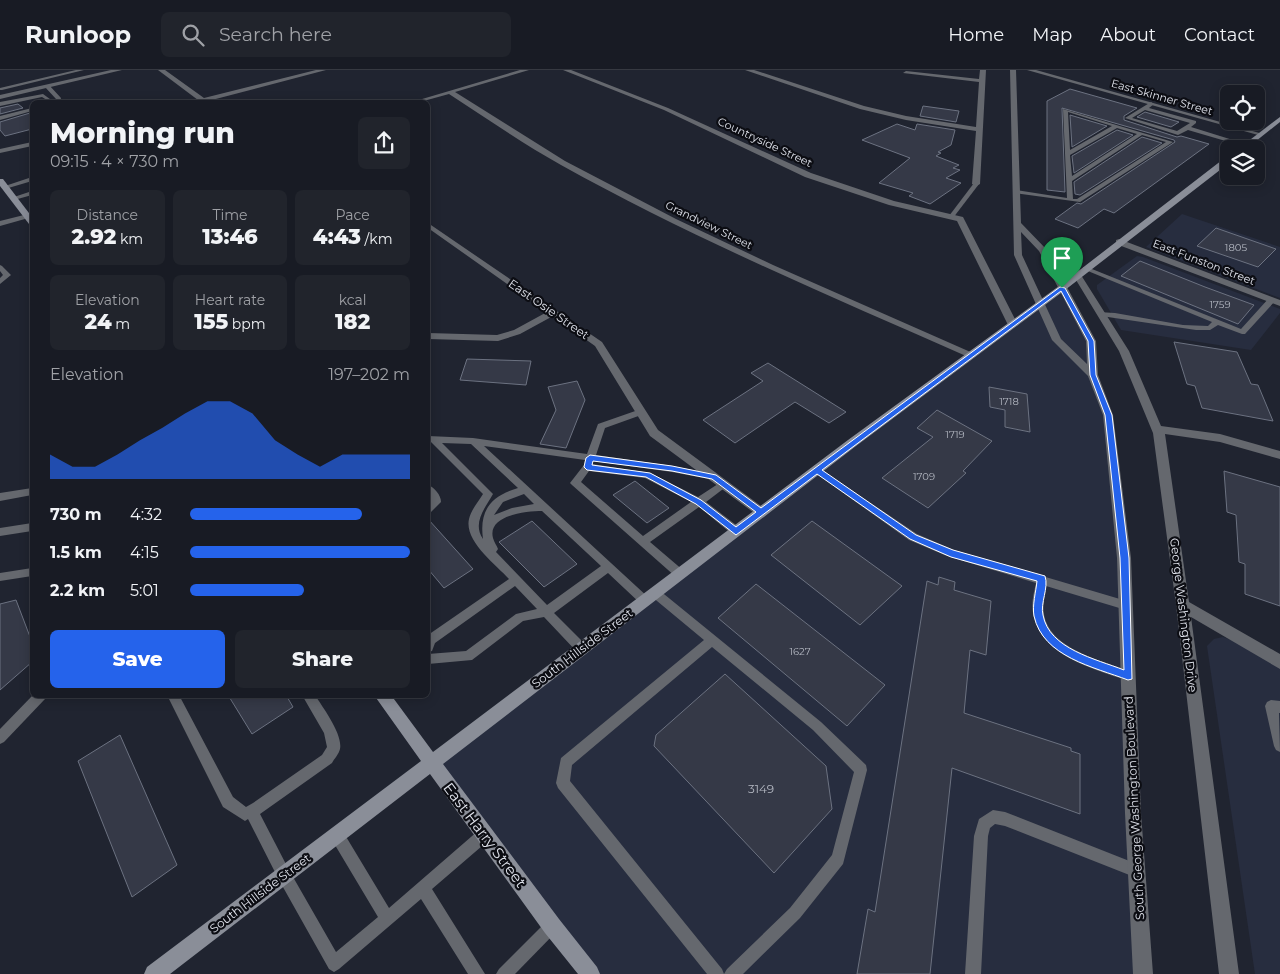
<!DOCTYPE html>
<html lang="en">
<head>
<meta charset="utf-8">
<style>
  body { margin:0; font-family:Montserrat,sans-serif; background:#21242c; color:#f1f3f6; height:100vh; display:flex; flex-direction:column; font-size:19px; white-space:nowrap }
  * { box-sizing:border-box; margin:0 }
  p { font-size:16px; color:#9fa1a6 }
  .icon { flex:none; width:28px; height:28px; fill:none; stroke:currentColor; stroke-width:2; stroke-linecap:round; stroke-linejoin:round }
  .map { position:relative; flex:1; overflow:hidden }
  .side { position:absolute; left:30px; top:30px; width:400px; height:598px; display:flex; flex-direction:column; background:#181b24; border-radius:8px; box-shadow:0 2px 12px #0003,0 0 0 1px #363941 }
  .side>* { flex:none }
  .controls { position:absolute; left:1220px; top:15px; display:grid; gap:10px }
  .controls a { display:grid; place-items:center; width:45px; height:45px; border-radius:8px; background:#181b24; box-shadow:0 2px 12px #0003,0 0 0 1px #363941; font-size:25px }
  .pin { position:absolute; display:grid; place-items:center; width:42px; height:42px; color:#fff; margin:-51px -21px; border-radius:50% 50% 50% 0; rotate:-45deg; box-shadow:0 0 5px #0007 }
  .pin .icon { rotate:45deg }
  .round { display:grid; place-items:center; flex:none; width:52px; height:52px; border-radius:8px; background:#21242c }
  .headline { display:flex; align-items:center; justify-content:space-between; height:85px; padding:0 20px }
  h1 { font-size:28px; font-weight:800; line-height:38px }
  .metrics { display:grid; grid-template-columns:repeat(3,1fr); gap:8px; height:85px; padding:5px 20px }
  .metrics div { display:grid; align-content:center; border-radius:8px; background:#21242c; text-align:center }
  .metrics b { font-size:21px; font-weight:800 }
  .metrics small { font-size:14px; font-weight:400 }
  .metrics p { font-size:14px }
  .chart { height:140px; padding:10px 20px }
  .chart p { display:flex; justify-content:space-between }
  .chart svg { width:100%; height:90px; margin-top:5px; fill:#2563eb; opacity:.7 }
  .cta { display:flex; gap:10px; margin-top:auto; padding:10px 20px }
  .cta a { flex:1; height:58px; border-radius:8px; background:#2563eb; color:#fff; font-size:20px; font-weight:800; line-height:58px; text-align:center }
  .cta a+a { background:#21242c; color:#f1f3f6 }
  ul { padding:0 20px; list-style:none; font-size:16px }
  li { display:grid; grid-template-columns:80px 60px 1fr; align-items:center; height:38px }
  li i { height:12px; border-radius:6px; background:#2563eb }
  header { display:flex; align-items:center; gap:30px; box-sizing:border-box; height:70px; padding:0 25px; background:#181b24; border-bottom:1px solid #363941 }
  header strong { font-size:24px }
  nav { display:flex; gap:28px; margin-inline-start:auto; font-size:18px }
  .search { width:350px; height:45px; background:#21242c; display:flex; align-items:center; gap:12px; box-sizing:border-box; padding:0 18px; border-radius:8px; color:#9fa1a6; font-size:19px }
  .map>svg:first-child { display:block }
  .built { fill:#272d3f }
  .building { fill:#353947; stroke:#6c7281 }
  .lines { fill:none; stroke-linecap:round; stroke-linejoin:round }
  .service { fill:#65686e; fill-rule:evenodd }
  .minor { fill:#65686e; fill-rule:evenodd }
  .tertiary { fill:#65686e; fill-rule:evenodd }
  .secondary { fill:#8a8e98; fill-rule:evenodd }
  .route { fill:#2563eb; stroke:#fff; fill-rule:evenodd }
  .labels { text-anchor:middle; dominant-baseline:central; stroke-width:4.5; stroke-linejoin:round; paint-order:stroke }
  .number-label { font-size:10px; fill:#b4b8c2 }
  .far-street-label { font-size:11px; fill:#dfe2eb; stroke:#0c0d13 }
  .street-label { font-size:12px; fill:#dfe2eb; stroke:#0c0d13 }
  .near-number-label { font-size:12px; fill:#b4b8c2 }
  .near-street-label { font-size:15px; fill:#dfe2eb; stroke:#0c0d13 }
</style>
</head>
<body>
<header>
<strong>Runloop</strong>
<div class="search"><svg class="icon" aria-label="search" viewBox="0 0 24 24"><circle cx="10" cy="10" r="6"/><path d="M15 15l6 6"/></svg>Search here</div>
<nav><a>Home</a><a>Map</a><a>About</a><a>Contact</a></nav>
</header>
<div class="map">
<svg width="1280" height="904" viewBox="0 0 1280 904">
  <rect width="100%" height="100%" fill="#202430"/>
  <!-- built -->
  <g class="built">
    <path d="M1182,144L1280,177V228L1146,177Z"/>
    <path d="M1137,186L1143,187L1280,239V243L1251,280L1121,260L1097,219V215Z"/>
    <path d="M1062,218L1091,271L1093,305L1108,345L1143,904H586L431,693Z"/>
    <path d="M1223,567L1234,571L1280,598V904H1255L1207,576L1214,569Z"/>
  </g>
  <!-- building -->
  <g class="building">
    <path d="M1070,19L1137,38L1124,46V50L1177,67L1181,66L1209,74L1114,143L1104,139L1078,158L1055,149L1077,133L1081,134L1175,72L1174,70L1062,38L1065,122L1047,120V31Z"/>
    <path d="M18,34L23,38L0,44V38Z"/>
    <path d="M923,36L959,41L956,52L920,46Z"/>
    <path d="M1145,42L1179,52L1171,57L1137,47Z"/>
    <path d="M30,43L32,45V59L5,66L0,60V52Z"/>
    <path d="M1070,45L1107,56L1072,77Z"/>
    <path d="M897,54L915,60L917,54L955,60L951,75L938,82L941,83L936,86L959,95L953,98L960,100L946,108L961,113L930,134L909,126L913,123L879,113L910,88L862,70Z"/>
    <path d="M1117,60L1133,65L1074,103L1072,86Z"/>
    <path d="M1142,67L1162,73L1080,125L1075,124L1074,112Z"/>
    <path d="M1216,158L1276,179L1258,197L1197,176Z"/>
    <path d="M1140,191L1205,217L1254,235L1238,254L1121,206Z"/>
    <path d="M1174,272L1237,282L1251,314L1258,315L1273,351L1202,338L1195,316L1187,314Z"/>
    <path d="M467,289L531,291L526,315L460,310Z"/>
    <path d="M768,293L846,342L829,353L795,332L735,373L703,350L763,311L751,303Z"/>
    <path d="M577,311L585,330L566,378L540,374L556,340L548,317Z"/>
    <path d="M989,317L1027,324L1030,362L1005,357V340L990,337Z"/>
    <path d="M937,340L992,371L963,401L966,403L928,438L882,408L933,367L917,358Z"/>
    <path d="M1224,401L1280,417V536L1245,524V494L1239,492L1236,445L1227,442Z"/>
    <path d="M635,411L669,438L647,453L613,425Z"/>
    <path d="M428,449L473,499L444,518L428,499Z"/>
    <path d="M532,451L577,494L544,517L499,472Z"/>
    <path d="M812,451L902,516L860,555L771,485Z"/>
    <path d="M939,507L955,512L954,520L991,531L986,585L970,580L964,643L1071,678V681L1080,684V744L952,698L930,904H857L868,839L875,842L927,511L938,515Z"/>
    <path d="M756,514L885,615L847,656L718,548Z"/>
    <path d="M16,530L32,572V592L0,620V534Z"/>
    <path d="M725,604L826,696L832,739L774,803L654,676L656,665Z"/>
    <path d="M228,625H286L293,637L252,664Z"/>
    <path d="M120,665L177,795L132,827L78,691Z"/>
  </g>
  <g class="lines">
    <!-- service -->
    <g class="service">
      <path d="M76,0H84L2,20H0V18Z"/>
      <path d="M45,15H49L61,28L60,32H56V29L45,17Z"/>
      <path d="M43,24L54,32H50L42,27L0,36V32Z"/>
      <path d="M1151,32L1154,34L1149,38L1196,51V53L1191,57L1249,75L1246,77L1188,60L1178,65L1125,48ZM1145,40L1190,53L1177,61L1132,48Z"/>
      <path d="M32,38V41L0,50V46Z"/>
      <path d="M1063,39L1173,72L1080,132L1014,123V121L1016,120L1067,128ZM1068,42L1112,56L1070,80ZM1117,58L1137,64L1072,106L1070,85ZM1142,65L1166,72L1077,129H1073L1072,111Z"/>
      <path d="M32,107V111L5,119L2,117Z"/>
      <path d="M974,113L979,114L953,148H949V146Z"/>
      <path d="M32,121V125L14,130L11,128Z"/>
      <path d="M0,195L2,196L11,205L0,214V208L3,205L0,201Z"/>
      <path d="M1083,197H1087L1241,259L1269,228H1272L1276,230L1245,264H1242L1218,255L1210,260H1196L1101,246L1097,244L1098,242L1115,243L1183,255L1208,256L1212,252L1083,199Z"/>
      <path d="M641,339L644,340L645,342L644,344L605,358L596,385L672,396L714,404L717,405L719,407L717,409L714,410L672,402L594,391L592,394L650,403L698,427L721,412H727L729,414L727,416L706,432L740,458L741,461L740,464H732L699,437L650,472L684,501L685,504L684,507L680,508L676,507L572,415L570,413L584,395L585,390L484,376L649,528L650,531L649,534L645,536L641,534L608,503L554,543L586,575L588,579L586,583L582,584L578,583L544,547L523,551L472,590L428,594V584L466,581L516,544L537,539L515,516L435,573L432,581L428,582V565L509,509C495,494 464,471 469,449C471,440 478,432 483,424L431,372H428V366L473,368L587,384L598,354ZM442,373L471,374L518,418C491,426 479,440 483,469C472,453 485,438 493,424ZM589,401L645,408L691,432L643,466L581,412ZM524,424L534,434L512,438L494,445L503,432ZM542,441L601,496L547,535L496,482L498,479C497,476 494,472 493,468C487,445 527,441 542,441Z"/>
      <path d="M817,397L917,464L954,480L1130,532L1131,535L1130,538L1126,540L1046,516C1044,528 1041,542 1047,554C1059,581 1107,593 1133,602L1135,606L1133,610L1129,611C1094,599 1040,586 1033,543C1031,533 1034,522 1036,513L947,486L909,470L814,402L812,400Z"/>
      <path d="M428,415C434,417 441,425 441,432L431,442L428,443V434L431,429L428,425Z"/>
      <path d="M32,418V425L0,431V423Z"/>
      <path d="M32,453V461L0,466V458Z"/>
      <path d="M32,498V506L0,511V503Z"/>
      <path d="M655,518L659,520L821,652L866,695L867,700L843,794L800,848L743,904H707L558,718L556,713L561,688L704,570L651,526L650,523L651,520ZM712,577L813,660L854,702L832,785L790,838L727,899L724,904L722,899L570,711L572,695Z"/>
      <path d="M33,625H47L45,629L4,672L0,674V659Z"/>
      <path d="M167,625H179L233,727L246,737L253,733L322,685L327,677L324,663L302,625H315C323,638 343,664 340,679C339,684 334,689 332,693L260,744L289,800L336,882L378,847L332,770L330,765L332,760L337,758L342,760L389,838L479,760L484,758L489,760L491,765L489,770L432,819L485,904H468L421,829L339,899L334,902L329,899L279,810L248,749L245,751L223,737Z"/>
      <path d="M1271,630L1280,631V643H1279L1280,682L1276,680L1274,676L1265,636L1267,632Z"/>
      <path d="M993,740L1005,742L1137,794L1142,796L1144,801L1142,806L1137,808L1005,756L995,754L990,758L988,766L981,904H965L974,766L979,749Z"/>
      <path d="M552,849L557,851L559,856L557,861L515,904H496L499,899L547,851Z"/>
    </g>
    <!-- minor -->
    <g class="minor">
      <path d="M111,0H122L0,29V25Z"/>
      <path d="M158,0H165L204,28L316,0H326L208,31L209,32H193L198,30Z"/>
      <path d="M520,0H529L455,22L565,91L676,149L773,195L975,284L970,287L966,286C830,226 692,168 561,95C523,74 486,48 449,24L420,32H412Z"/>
      <path d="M563,0H571L668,38L811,103L894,131L963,147L1018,255L1013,258L1008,255L957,151L889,135L805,107L664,40Z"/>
      <path d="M745,0H754L864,36L906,46L976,57L979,12L903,3L906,1L979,9L980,0H986L980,114L976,116L972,114L976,61L906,50L860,39Z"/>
      <path d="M1027,0H1036L1263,64L1258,65Z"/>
      <path d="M32,72V76L0,83V79Z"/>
      <path d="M32,143V147L0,156V151Z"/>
      <path d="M428,153L602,272L658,360L765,439L767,442L765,445H757L650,366L595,276L553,246L520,264L498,271L428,269V263L497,265L514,260L547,242L428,158Z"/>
      <path d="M1119,169L1280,230V236L1116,174V170Z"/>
      <path d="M1077,202L1081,205L1129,281L1161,356L1220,364L1280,381V389L1220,372L1165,364L1189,532L1280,584V599L1191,547L1239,904H1219L1176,535L1153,363L1119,281L1073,205Z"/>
    </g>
    <!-- tertiary -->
    <path class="tertiary" d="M1010,0H1016L1021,153L1047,180L1096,271L1098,305L1113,345L1131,488L1141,743L1153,904H1133L1125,743L1117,488L1103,345L1088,306L1052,270L1014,185ZM1021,162L1039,181L1086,271L1087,294L1061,269L1022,185Z"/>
    <!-- secondary -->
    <g class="secondary">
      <path d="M1280,47V52L1246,79H1238Z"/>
      <path d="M1226,87H1229V93L1065,220L856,376L443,694L559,849L597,897L600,904H578L545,863L430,704L170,904H144L147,897L421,691L374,625H391L433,682L848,370L1059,216Z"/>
      <path d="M0,109H3L32,147V154H29L0,116Z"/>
    </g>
  </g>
  <!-- route -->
  <path class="route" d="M1060,217L1065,218L1094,271L1096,305L1112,345L1129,488L1132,609L1128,610C1094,597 1043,587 1034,546C1032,536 1036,521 1037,511L951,487L910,469L817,404L736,465L696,434L646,407L587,400L584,397L586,388L590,385L672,396L716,405L761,438ZM1061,221L1088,271L1090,305L1105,345L1120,488L1124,600C1096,589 1049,579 1043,545C1040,533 1049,518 1045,506L953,480L916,465L822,400ZM593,391L672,401L712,409L756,442L736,457L701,430L650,403L592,395Z"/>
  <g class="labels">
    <!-- number labels -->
    <g class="number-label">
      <text x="1236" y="177">1805</text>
      <text x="1220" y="234">1759</text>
      <text x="1009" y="331">1718</text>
      <text x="955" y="364">1719</text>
      <text x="924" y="406">1709</text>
      <text x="800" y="581">1627</text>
    </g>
    <!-- far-street labels -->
    <g class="far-street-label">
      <text transform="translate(1162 27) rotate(16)">East Skinner Street</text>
      <text transform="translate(765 72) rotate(25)">Countryside Street</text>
      <text transform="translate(709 155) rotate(26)">Grandview Street</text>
      <text transform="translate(1204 192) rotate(21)">East Funston Street</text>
    </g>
    <!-- street labels -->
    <g class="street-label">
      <text transform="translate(549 239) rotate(35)">East Osie Street</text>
      <text transform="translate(1184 545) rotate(83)">George Washington Drive</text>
      <text transform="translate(582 578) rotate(-37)">South Hillside Street</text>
      <text transform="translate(1134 738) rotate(-93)">South George Washington Boulevard</text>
      <text transform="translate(260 823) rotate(-37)">South Hillside Street</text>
    </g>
    <!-- near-number labels -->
    <g class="near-number-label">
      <text x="761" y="718">3149</text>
    </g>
    <!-- near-street labels -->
    <g class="near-street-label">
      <text transform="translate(485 765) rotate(53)">East Harry Street</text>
    </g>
  </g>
</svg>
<div class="controls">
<a><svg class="icon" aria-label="locate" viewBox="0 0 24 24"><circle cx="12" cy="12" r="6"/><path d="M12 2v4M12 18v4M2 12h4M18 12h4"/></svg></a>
<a><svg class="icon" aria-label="layers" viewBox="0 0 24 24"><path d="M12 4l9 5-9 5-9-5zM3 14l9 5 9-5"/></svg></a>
</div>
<div class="pin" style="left:1062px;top:218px;background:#1e9e55"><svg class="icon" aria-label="arrive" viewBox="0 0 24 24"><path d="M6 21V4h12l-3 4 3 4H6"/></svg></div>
<section class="side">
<div class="headline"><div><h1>Morning run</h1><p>09:15 · 4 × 730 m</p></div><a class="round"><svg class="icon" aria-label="share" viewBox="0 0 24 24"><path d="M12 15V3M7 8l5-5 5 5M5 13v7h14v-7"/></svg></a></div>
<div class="metrics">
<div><p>Distance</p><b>2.92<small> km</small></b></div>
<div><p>Time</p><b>13:46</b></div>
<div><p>Pace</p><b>4:43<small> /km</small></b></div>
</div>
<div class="metrics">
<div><p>Elevation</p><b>24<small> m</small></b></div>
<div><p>Heart rate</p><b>155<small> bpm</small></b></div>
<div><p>kcal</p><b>182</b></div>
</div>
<div class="chart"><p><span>Elevation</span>197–202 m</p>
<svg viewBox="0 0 160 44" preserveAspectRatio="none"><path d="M0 44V32L10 38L20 38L30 32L40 25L50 19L60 12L70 6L80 6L90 12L100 25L110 32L120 38L130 32L140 32L150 32L160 32V44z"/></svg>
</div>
<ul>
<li><b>730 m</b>4:32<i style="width:78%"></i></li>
<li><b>1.5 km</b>4:15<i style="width:100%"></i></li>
<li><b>2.2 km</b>5:01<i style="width:52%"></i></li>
</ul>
<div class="cta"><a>Save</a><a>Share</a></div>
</section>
</div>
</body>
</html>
